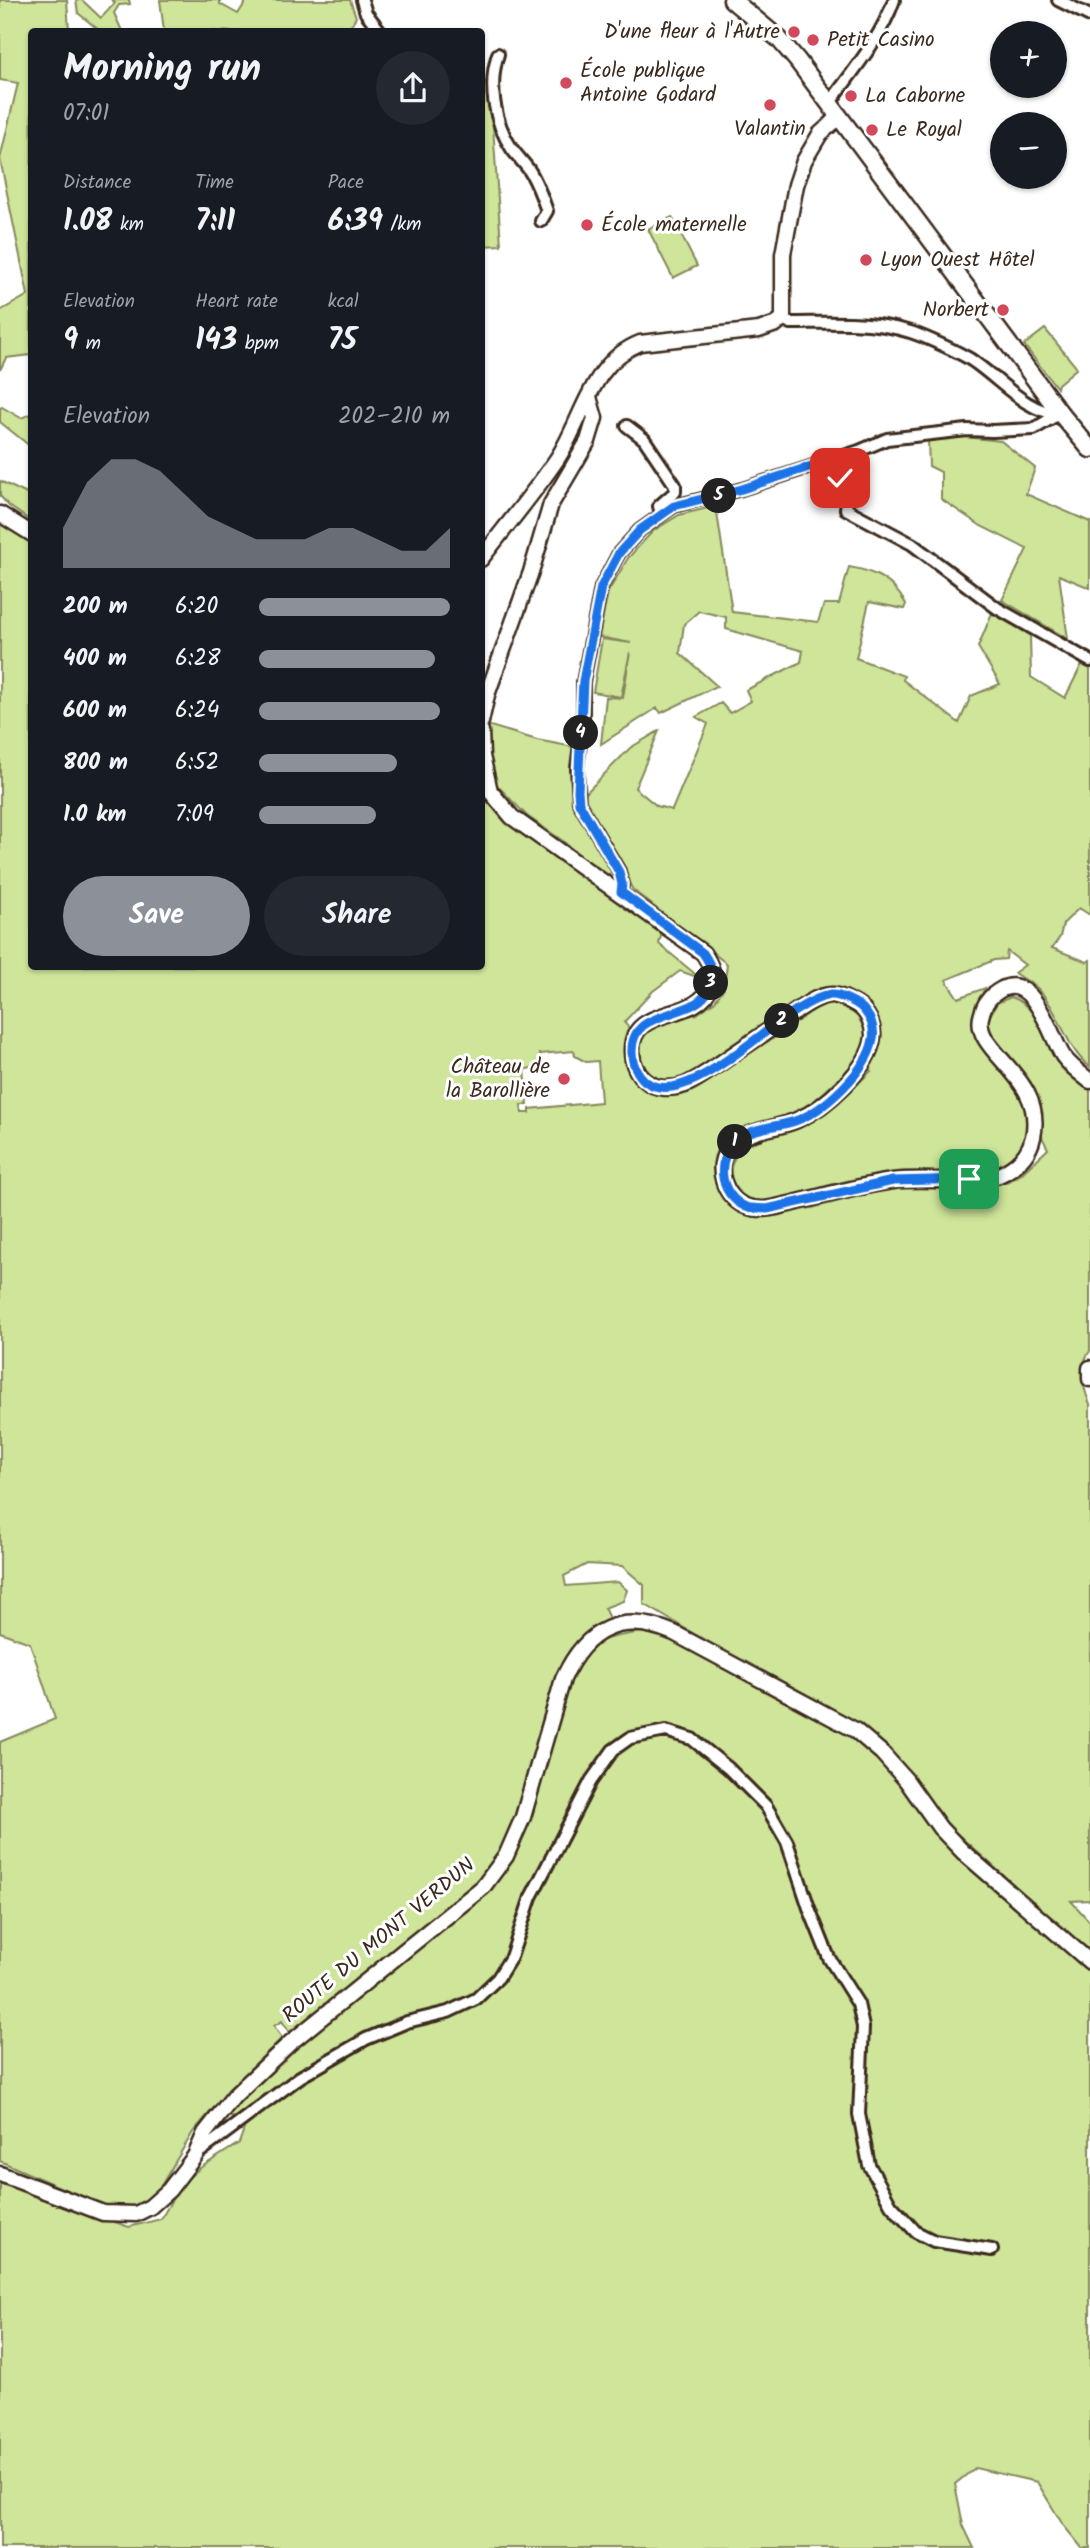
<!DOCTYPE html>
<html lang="en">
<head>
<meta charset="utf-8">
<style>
  body { margin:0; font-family:Kalam,sans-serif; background:#242831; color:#f1f3f6; height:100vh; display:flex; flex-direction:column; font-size:26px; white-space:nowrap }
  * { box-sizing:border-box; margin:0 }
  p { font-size:23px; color:#9ea1a6 }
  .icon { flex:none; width:38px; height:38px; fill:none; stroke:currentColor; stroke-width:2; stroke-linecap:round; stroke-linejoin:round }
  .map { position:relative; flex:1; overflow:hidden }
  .side { position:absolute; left:28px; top:28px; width:457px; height:942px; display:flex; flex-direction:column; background:#171b24; border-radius:7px; box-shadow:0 2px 5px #0004 }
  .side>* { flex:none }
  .tools { position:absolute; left:990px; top:21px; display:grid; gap:14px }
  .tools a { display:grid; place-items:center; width:77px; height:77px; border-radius:50%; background:#171b24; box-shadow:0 2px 5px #0004; font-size:35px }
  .pin { position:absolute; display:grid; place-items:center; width:60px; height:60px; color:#fff; margin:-30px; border-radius:14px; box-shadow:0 4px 10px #0006 }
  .km { position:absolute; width:35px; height:35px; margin:-18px; border-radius:50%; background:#222; color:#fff; font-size:19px; line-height:35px; text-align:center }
  .round { display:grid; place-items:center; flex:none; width:74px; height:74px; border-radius:37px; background:#242831 }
  .head { display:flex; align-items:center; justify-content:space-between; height:119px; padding:0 35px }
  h1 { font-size:38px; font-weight:800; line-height:52px }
  .stats { display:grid; grid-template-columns:repeat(3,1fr); gap:10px; height:119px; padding:7px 35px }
  .stats div { display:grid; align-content:center }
  .stats b { font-size:30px; font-weight:800 }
  .stats small { font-size:19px; font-weight:400 }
  .stats p { font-size:19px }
  .chart { height:196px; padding:14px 35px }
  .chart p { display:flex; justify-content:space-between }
  .chart svg { width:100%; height:126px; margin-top:7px; fill:#8c9099; opacity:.7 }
  .cta { display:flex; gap:14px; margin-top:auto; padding:14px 35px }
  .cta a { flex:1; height:80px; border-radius:42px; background:#8c9099; color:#fff; font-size:28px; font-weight:800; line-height:80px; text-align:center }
  .cta a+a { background:#242831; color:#f1f3f6 }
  ul { padding:0 35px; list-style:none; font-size:23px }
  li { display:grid; grid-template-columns:112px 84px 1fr; align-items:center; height:52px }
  li i { height:18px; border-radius:9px; background:#8c9099 }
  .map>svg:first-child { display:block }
  .green { fill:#cfe59a; stroke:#85885c; stroke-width:2; fill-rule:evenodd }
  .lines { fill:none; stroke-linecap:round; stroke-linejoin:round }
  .minor-casing { stroke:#3b2a1e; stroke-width:16 }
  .tertiary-casing { stroke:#3b2a1e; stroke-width:19 }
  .secondary-casing { stroke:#3b2a1e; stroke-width:21 }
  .minor { stroke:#fff; stroke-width:10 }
  .tertiary { stroke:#fff; stroke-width:14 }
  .secondary { stroke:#fff; stroke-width:16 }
  .route-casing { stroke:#fff; stroke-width:14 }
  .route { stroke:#1a73e8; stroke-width:9 }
  .poi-dot { fill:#d1495b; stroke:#fff; stroke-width:2.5 }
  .labels { text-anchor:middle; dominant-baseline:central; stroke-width:6; stroke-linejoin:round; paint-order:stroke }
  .poi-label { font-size:21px; fill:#3b2a1e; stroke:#fff; text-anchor:start }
  .street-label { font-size:21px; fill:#3b2a1e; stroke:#fff }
</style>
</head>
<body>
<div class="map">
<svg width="1090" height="2548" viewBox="0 0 1090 2548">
  <rect width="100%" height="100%" fill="#fff"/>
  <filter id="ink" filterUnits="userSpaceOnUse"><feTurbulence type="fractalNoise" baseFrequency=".0143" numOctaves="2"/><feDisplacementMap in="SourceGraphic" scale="14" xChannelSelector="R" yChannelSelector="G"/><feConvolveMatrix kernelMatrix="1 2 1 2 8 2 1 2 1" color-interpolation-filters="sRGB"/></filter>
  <g filter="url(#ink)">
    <!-- green -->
    <g class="green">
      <path d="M0,0H67L69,31L32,32L31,355L6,358L0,370V311L28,295L0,159L18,83L0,80Z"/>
      <path d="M76,0H82L101,18L115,3L112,0H129L130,4L119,5L114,13L122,31H100L78,13Z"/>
      <path d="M160,0H220V4L238,14L247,0H350L356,17L348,31H305L304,27L275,32L164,31Z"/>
      <path d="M490,81L501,245L481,246V82Z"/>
      <path d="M672,217L697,266L673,278L648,229Z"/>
      <path d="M1045,329L1077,368L1058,384L1057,388L1024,345Z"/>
      <path d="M2,407L21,418L31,414V447L0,422V408Z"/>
      <path d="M965,437L1001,441L1035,468L1026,494L1090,522V588L1059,575L1068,639L1002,600L1027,549L981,526L941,499V472L929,466L928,441Z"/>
      <path d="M0,481L31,496V521L9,506L0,496Z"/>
      <path d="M716,506L732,612L818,622L824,604H839L849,567C875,571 893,581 906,604L904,609L869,602L856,658L904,676L903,680L959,723L971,696L1000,684L978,647L992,613L1030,634L1031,677L1065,698L1083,662L1090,665V915L1079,908L1063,924L1060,937L1052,948L1087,962L1090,960V1067C1066,1049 1061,1015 1041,992C1035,984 1023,979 1014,973L1025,965L1007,951L1006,959L994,960L946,980L958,998L985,988C954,1046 999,1053 1025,1096C1031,1106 1028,1128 1029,1140L1010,1163L990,1171L943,1174L779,1201C768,1201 756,1203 747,1198C730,1189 725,1167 739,1152C758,1133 798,1129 823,1114C841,1103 856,1085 871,1071L858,1060L815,1101L790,1115L733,1134L718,1151L714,1169L717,1185L726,1202L745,1213L812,1208L891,1188L993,1185L1009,1181L1020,1175L1048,1149L1042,1137L1040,1123L991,1037L987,1021L997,1003L1011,997C1043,1008 1045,1049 1067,1072C1073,1078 1083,1083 1090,1089V1351C1078,1367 1083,1388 1090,1404V1900L1071,1901L1090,1922V1953L945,1823L910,1776L773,1681L644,1604V1585L622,1566L587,1564L564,1576L566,1586L618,1582L627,1590L623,1601L604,1608L610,1620C577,1639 572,1642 558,1678L520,1816L503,1855L481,1885L291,2035L282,2021L274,2026L282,2038L229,2090L193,2132L159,2189L145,2202L129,2210L98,2204L0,2161V1742L55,1719L30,1643L0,1632V523L31,543L32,966H481V778L486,789L662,932L659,944L700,978L680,971L653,991L624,1022L629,1028L624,1050L626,1067L640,1086L660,1095L691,1090L756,1047L780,1035L783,1029L804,1014L794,1003L701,1071L673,1082L653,1080L640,1064L638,1044L643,1032L653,1024L697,1014L715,1001L724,988L727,964L633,890L617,861H606L612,872L607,876L592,867L563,841L527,816L487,775L484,746L487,725L537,740L574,747L575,804L630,748L659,731L635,788L657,806L672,810L708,724L696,717L721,703L730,713L751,701L746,690L801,662L803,651L726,629V617L699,611L684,624L680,653L717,686L661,713L657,708L601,744L606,697L623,698L630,652L621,697L593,692L602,639L631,643L599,637L608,592L628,558L653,531L679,515ZM574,1051L575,1056L586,1062L598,1061L601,1102L530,1109V1113H522L521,1105H528L525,1069L534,1068L540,1059V1054Z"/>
      <path d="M641,1632L673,1640L851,1736L880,1759L1037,1925L1090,1972V2548H1082L1063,2525L1037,2482L975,2468L955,2484L963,2525L974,2548H0V2183L129,2227L161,2219L181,2184L200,2168L239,2143L244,2129L236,2117H222L296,2044L508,1857L569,1682C575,1671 581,1655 591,1647C602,1637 626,1635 641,1632Z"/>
    </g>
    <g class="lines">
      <!-- minor casing -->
      <g class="minor-casing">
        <g id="minor">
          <path d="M362,0L366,13L381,32"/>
          <path d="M1058,0L1090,16"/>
          <path d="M498,54C488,85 494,122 512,149C517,156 524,163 529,170C537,182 542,197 547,211L541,221"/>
          <path d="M829,104C853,71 881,38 894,0"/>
          <path d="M783,318L790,323C834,323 882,319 924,337C938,343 954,350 968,358C995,374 1027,414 1058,413"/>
          <path d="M627,426L644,439L675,485V492L659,506L661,514"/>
          <path d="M818,464L849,485L846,509L912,544L997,608L1090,661"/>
          <path d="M621,892L622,884L619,871L579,803L577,768L583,719V682L601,587L619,553L640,530L674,506L742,489L859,451L887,439L967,430L992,431L1034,429L1060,413"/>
          <path d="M197,2154L300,2077L366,2039L407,2022L448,2012L476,1999L498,1978L511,1957L531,1897L591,1781L613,1750L630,1738L666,1731L692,1739L728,1768L766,1806L787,1842L809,1908L829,1958L858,2004L863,2027L859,2114L869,2165L891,2205L916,2232L934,2241L992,2250"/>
        </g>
      </g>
      <!-- tertiary casing -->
      <g class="tertiary-casing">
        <g id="tertiary">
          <path d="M0,514L32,534"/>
          <path d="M481,559C506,526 534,493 557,459C584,418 590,363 640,343L759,330L776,324L783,318V254L796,185L804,161L820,134L839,117"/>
          <path d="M481,722L487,695L531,572L551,504L588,441L595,418L589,397"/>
          <path d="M481,731L482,756L490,791L512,817L703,953C711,965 715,973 710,987C696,1023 630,1004 632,1052C632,1062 637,1074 645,1080C656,1090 672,1089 685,1085C699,1079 712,1069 725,1060C747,1045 769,1030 791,1015C802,1007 819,994 833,995C842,996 850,1001 857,1005C867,1011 874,1025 873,1037C870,1068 825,1108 797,1120C774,1130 749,1128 730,1147C712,1165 725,1201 748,1207C760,1211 773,1208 785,1205C820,1197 857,1186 893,1181C922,1177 974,1185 999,1175C1016,1167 1029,1156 1033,1137C1046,1076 973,1053 981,1017C984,1004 989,996 1002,989C1034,973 1051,1037 1063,1056C1070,1066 1081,1074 1090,1081"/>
          <path d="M1090,1368V1379"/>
          <path d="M0,2174L103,2213L136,2214L150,2207L169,2190L195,2156L205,2133L234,2096L290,2043L483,1887L506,1856L523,1817L563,1679C586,1628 622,1611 674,1633L855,1730L882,1753L906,1780L940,1828L963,1852L1090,1962"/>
        </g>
      </g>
      <!-- secondary casing -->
      <g class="secondary-casing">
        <path id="secondary" d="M732,0L779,39L797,60L1060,413L1090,449"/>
      </g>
      <!-- minor -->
      <use href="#minor" class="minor"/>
      <!-- tertiary -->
      <use href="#tertiary" class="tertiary"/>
      <!-- secondary -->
      <use href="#secondary" class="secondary"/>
    </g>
  </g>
  <g class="lines" filter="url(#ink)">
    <!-- route casing -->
    <g class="route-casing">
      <path id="route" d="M840,478L818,464L742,489L674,506L640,530L619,553L601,587L583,681L578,791L579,803L619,872L622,884L621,892L703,953C711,965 715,973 710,987C696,1023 630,1004 632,1053C632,1063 637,1074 645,1081C690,1116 782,1002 830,995C839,994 856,1002 863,1009C870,1017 875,1028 873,1039C868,1070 824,1111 795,1121C777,1127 755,1127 739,1138C715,1156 717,1194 746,1207C752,1209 760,1208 767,1209L893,1181L969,1179"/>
    </g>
    <!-- route -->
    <use href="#route" class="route"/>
  </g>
  <!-- markers -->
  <g class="poi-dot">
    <circle cx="794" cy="32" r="7"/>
    <circle cx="813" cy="40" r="7"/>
    <circle cx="566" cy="83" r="7"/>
    <circle cx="851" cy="96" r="7"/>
    <circle cx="770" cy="105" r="7"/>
    <circle cx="872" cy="130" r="7"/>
    <circle cx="587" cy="225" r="7"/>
    <circle cx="866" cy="260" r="7"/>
    <circle cx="1003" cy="310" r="7"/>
    <circle cx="564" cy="1079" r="7"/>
  </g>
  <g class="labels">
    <!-- poi labels -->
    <g class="poi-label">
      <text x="780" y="32" text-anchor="end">D'une fleur à l'Autre</text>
      <text x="827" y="40">Petit Casino</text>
      <text x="580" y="71">École publique<tspan x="580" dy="24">Antoine Godard</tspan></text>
      <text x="865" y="96">La Caborne</text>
      <text x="770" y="129" text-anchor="middle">Valantin</text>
      <text x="886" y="130">Le Royal</text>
      <text x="601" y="225">École maternelle</text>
      <text x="880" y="260">Lyon Ouest Hôtel</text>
      <text x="989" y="310" text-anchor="end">Norbert</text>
      <text x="550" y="1067" text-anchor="end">Château de<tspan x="550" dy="24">la Barollière</tspan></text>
    </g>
    <!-- street labels -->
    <g class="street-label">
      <text transform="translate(379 1941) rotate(-40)">ROUTE DU MONT VERDUN</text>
    </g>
  </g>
</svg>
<div class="tools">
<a>+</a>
<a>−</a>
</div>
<div class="pin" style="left:969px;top:1179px;background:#1e9e55"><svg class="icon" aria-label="arrive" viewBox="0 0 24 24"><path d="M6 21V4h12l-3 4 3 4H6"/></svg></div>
<div class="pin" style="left:840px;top:478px;background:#d93025"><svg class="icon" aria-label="check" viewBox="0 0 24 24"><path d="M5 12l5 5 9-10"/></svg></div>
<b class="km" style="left:735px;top:1142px">1</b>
<b class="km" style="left:782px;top:1021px">2</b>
<b class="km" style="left:711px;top:983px">3</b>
<b class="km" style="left:581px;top:733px">4</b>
<b class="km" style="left:719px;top:496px">5</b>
<section class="side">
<div class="head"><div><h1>Morning run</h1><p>07:01</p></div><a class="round"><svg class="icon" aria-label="share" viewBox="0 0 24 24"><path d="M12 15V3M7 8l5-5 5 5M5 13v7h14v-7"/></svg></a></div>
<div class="stats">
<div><p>Distance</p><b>1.08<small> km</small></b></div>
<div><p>Time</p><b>7:11</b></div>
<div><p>Pace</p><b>6:39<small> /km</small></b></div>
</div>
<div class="stats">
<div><p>Elevation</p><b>9<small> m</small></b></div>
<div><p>Heart rate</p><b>143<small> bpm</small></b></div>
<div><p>kcal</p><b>75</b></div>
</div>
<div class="chart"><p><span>Elevation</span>202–210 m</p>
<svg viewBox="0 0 160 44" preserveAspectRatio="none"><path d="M0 44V30L10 14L20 6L30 6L40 10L50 18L60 26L70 30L80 34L90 34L100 34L110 30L120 30L130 34L140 38L150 38L160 30V44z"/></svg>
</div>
<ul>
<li><b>200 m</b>6:20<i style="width:100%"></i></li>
<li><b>400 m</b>6:28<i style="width:92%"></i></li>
<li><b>600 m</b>6:24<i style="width:95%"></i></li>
<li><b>800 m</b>6:52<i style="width:72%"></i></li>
<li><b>1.0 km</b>7:09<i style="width:61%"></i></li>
</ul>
<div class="cta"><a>Save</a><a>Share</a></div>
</section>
</div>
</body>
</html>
